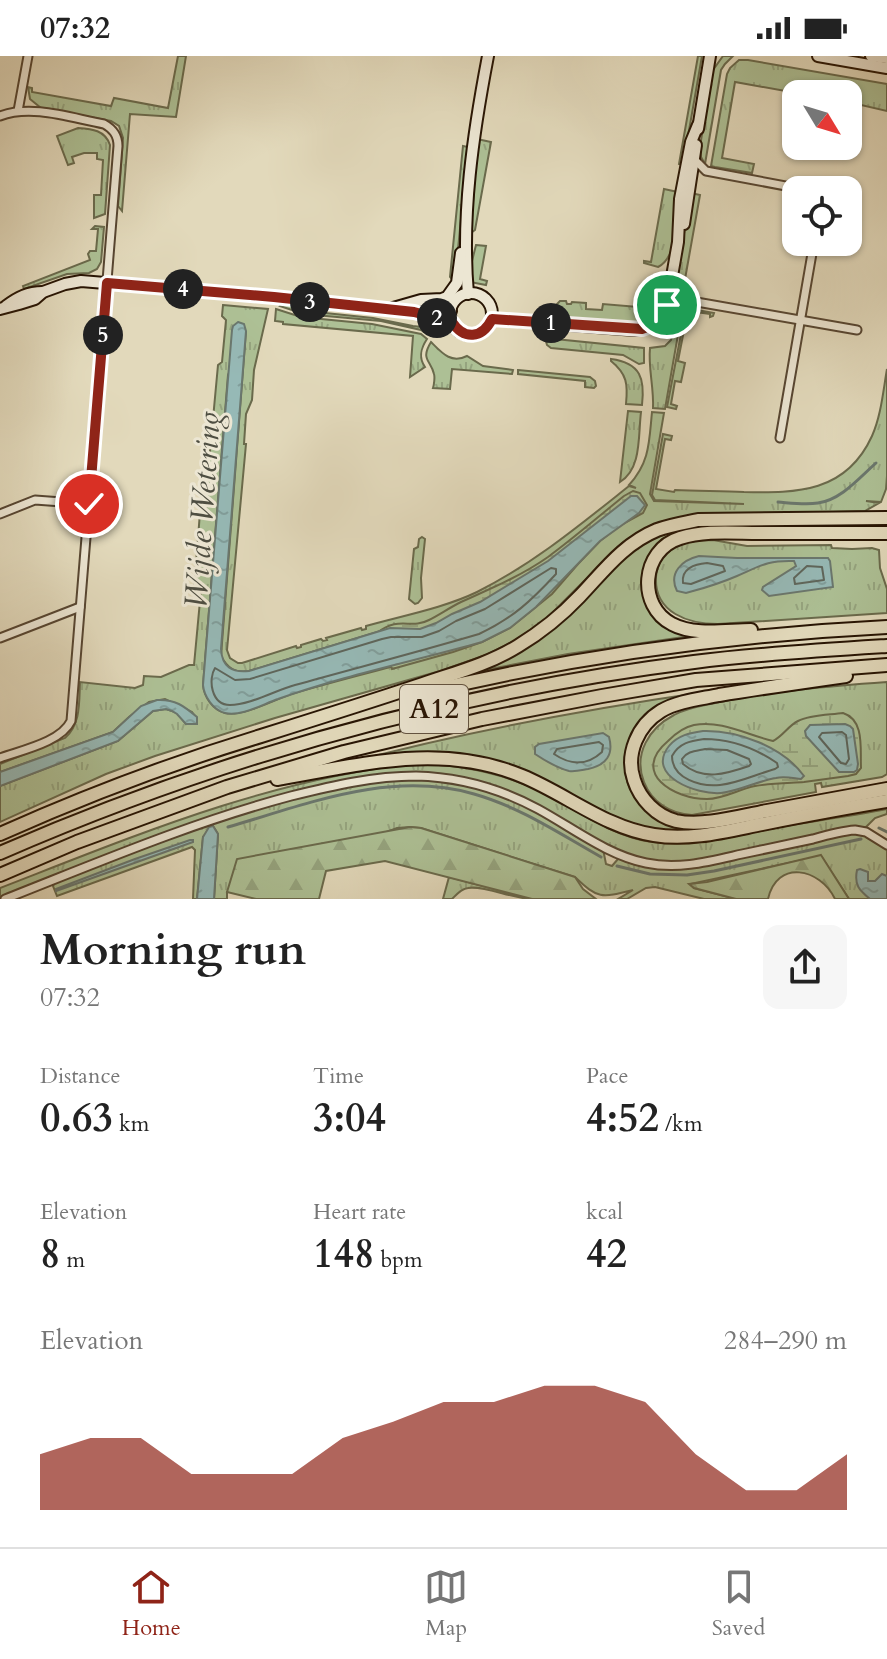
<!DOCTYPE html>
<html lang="en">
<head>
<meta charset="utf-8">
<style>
  body { margin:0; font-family:Cardo,serif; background:#f6f6f6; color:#222; height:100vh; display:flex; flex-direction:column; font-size:30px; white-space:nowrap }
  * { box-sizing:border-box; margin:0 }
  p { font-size:26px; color:#767676 }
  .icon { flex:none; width:44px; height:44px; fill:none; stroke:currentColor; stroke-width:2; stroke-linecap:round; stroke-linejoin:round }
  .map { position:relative; height:843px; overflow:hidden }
  .panel { display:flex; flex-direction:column; background:#fff; flex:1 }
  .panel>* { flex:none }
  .needle { width:52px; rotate:128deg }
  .buttons { position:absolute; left:782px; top:24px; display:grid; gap:16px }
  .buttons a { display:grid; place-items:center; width:80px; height:80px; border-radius:16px; background:#fff; box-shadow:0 2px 6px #0004; font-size:40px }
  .pin { position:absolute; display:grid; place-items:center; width:68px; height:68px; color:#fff; margin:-34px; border:4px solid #fff; border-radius:50%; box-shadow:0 2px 8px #0007 }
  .km { position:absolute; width:40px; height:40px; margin:-20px; border-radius:50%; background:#222; color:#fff; font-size:22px; line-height:40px; text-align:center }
  .round { display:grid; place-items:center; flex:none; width:84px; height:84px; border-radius:16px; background:#f6f6f6 }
  .overview { display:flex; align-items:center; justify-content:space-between; height:136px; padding:0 40px }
  h1 { font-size:44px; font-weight:600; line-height:60px }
  .figures { display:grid; grid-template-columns:repeat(3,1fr); gap:12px; height:136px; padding:8px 40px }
  .figures div { display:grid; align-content:center }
  .figures b { font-size:40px; font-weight:600 }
  .figures small { font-size:22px; font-weight:400 }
  .figures p { font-size:22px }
  .chart { height:224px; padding:16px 40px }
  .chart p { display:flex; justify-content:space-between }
  .chart svg { width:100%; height:144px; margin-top:8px; fill:#8f2418; opacity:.7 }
  .status { display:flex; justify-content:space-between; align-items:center; height:56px; padding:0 40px; background:#fff; direction:ltr }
  .status svg { height:22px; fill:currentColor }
  .tab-bar { display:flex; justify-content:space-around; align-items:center; height:112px; border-top:2px solid #e0e0e0; background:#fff; font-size:22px; color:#767676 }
  .tab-bar a { display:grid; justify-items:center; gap:4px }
  .tab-bar .current { color:#8f2418 }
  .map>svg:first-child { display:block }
  .grass { fill:url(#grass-tufts); stroke:#6a6a4c; stroke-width:2; fill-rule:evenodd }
  .forest { fill:url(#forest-firs); stroke:#6a6a4c; stroke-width:2 }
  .wetland { fill:url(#wetland-marsh); stroke:#6a6a4c; stroke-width:2 }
  .water { fill:url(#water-ripples); stroke:#6a776e; stroke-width:2 }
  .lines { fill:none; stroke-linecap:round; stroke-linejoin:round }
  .shore { stroke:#5e665c; stroke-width:2 }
  .stream { stroke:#6a776e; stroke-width:3 }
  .street-casing { stroke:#564531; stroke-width:11 }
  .secondary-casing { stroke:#271403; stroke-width:14 }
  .highway-casing { stroke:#271403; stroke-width:16 }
  .street { stroke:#ece6d3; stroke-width:7 }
  .secondary { stroke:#ece6d3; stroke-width:10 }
  .highway { stroke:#e2d9bb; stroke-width:12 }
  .route-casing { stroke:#fff; stroke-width:16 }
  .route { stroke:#8f2418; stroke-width:10 }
  .labels { text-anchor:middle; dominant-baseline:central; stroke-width:6; stroke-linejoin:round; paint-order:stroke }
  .shield { fill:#ece6d3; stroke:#625341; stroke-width:2 }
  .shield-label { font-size:28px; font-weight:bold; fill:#271403 }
  .water-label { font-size:32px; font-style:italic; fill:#4e4e42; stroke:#ece6d3 }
</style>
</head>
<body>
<div class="status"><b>07:32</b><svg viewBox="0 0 49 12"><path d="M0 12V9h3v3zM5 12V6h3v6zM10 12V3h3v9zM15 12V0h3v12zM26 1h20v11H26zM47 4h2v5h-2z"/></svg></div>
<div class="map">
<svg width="887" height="843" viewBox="0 0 887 843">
  <defs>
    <pattern id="grass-tufts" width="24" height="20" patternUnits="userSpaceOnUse" patternTransform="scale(2)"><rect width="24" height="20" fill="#adc095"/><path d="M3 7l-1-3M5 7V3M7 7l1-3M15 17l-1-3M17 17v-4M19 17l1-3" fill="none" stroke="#95a47f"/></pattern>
    <pattern id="forest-firs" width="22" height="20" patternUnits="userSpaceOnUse" patternTransform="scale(2)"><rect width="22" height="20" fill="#adc095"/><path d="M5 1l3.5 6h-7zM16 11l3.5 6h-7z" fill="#95a47f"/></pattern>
    <pattern id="wetland-marsh" width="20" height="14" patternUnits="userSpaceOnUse" patternTransform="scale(2)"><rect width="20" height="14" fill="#adc095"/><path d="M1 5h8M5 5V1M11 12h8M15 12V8" fill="none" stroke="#95a47f"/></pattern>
    <pattern id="water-ripples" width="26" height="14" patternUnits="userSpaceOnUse" patternTransform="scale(2)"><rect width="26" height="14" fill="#96b9b6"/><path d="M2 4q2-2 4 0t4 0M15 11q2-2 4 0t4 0" fill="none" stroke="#819e9b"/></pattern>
  </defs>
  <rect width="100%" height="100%" fill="#e2d9bb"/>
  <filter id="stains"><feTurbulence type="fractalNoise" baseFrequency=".0025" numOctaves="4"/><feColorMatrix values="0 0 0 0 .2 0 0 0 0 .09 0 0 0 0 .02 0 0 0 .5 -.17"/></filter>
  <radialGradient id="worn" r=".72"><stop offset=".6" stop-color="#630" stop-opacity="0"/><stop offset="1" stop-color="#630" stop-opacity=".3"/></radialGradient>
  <!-- grass -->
  <g class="grass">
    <path d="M178,0H186L176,61L130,58L122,155L118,150L123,82L119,70L111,65L41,52L30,43L28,31L32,32V36L111,50L114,42L168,52Z"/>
    <path d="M698,0H702L683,109L679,108Z"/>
    <path d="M723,0H733L725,8L721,14L705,108L701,101L700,90L713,14Z"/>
    <path d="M739,4H748L887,28V55L848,46V38H802L735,26L722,102L754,108L752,117L715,111L711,110L727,18L730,12Z"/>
    <path d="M78,72C92,73 105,74 110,89L105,158L94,162V139H101L103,104L97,103V97H84L72,101L74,107L68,109L57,80Z"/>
    <path d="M477,83L491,86L475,174L471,177Z"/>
    <path d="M463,90L468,91L455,224H453L450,221Z"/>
    <path d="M664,133L678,136C677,156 679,201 658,211L644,207V205L651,206Z"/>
    <path d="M691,137L700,139L682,240L677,239L674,236Z"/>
    <path d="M95,170L104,171L101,206L97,213L89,217L67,218L24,233L23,230L90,204L88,198L90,195H96L98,173H92Z"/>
    <path d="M476,189L486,190L480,223L487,225L486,229L470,226V213Z"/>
    <path d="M653,219L667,221C662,245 661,267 631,269L549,262L552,253L560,245H566L567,248H571L572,246L586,247V253L602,254L603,248L638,251L643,248L645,238L649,239L650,234L646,233L648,224Z"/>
    <path d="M282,248L294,249L306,255L373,262L413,270L431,272L427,278L421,274L381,265L304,258L280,250Z"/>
    <path d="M223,249L268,253L254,314L252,344L246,358L244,388H246L227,594L230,602L238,607H242L296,590L297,592L301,591V589L321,583L323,585L327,584L326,582L361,572L362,574L366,573V570C401,560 444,552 477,536C533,508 580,469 629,430L636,432L629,429C650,406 649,386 652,356L664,357L650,438L654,445L744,448L655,444L652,439L663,378L672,380L671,384L665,383L656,433L674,436L675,434C698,435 721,435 744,436C797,437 846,437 872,380C881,360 883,336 887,313V420L886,433L881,446L866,445L879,447L865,455L701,460L672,463L654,468L637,477L622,487L545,564L516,584L486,599L440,615L275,662L155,700L106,718L0,766V730L118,685L153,655L166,653L172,655L177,657L186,668L194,659L192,656L165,643L149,646L129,661L113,676L0,716V708L65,682C81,668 79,646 80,626L135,632L143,629L144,620L161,621L189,609H194L201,534L194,533L203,418L208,417L218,309L222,306L226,264L222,260ZM246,275L221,600C228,613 235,617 249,615L380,575L413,605C372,616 331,626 291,638C274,644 242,661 225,657C213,654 204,641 203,629L228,319Z"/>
    <path d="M686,252L714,257L713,260L710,261V258L696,256L692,265L686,264L678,305L685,307L681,326L675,325L671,348L677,350L676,353L667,351Z"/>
    <path d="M276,253L301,261L372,268L421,278L427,283C421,292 418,301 425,311L410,321L413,280L283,268V266L275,265Z"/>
    <path d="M674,273H679L665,353L653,352C654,331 648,312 650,292L665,290L671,284Z"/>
    <path d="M545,282L644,292V307L639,308L623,299L551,292L547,289Z"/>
    <path d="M431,286C442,297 451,308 467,300L483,310L513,314L512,318L452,313L450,333L433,332C434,329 435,321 434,318C431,304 420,304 431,286Z"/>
    <path d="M611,303C641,307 645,323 642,349L626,348C628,328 627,318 611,305Z"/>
    <path d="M518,314L590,321L595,325L596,330L594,332L585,331V325L518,318Z"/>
    <path d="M628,355L641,356C638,379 642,413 620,426Z"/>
    <path d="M861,465V470L719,469L682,473L661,485L650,499V549L697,579L568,598L464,618L503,603L622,500L645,485L687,469Z"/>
    <path d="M422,481L425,483L421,522L422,542L418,547L415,548L409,543L414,493L418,491L419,483Z"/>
    <path d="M713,484L747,490L831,489L832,492L852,493L872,492L879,494L880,512L887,533V557L718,568C689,568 654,557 656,521C657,510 662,500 671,494C683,485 698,484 713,484Z"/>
    <path d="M887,626V718L882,721L822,731L821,727L815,728L816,736L692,759C670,758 652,746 644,726C633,698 649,672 674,659C686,652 701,650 715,647C772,635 830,630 887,626Z"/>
    <path d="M705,636L635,674C612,715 630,752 672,770L883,739L711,774L666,777L626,768L487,704L343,708C464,676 581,654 705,636Z"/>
    <path d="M413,708C461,708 505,717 548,739C577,755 607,776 641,784C686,794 734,780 779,771C815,765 851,760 887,753V758L875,762L864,773L706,805L669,808L641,804L610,791L528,745L437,719L362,722L163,780L0,843V832C134,780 269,723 413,708Z"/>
    <path d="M415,722C443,725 469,729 496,738C534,750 568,773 603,793L606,808L612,810L618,803L622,802L661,812L849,777L864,778L887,792V843H849L821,800L690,828L694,832L736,843H704L655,831L646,832L627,843H618L633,834C601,842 598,843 575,821L421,772L410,771L397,772L227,836V843H214L218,778L213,770L203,781L197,843H193L195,794L192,791L57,840L53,830L55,826L187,774L292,742L373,725Z"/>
    <path d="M449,821L532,843C513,843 484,829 468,832C461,833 457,838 452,843H443Z"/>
  </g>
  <!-- forest -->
  <g class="forest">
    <path d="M410,771L421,772L575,821L583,833L596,843H532L385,805L326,815L319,843H256L227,836L237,803Z"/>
    <path d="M821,799L849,843H835C820,812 777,803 768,843H736L694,832L689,828L707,826Z"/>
  </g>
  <!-- wetland -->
  <g class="wetland">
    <path d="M633,435L640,437L647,449L643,457L619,470L600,485L578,508L552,538L510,572L482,586L453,596L392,613L377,577C400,559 410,574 429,564C439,559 449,552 461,546C490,533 521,520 548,501C574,482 599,460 624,440Z"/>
    <path d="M843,657C865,664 860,693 861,712L856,718L848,720C833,722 819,724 804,726C788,727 771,727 755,730C739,733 724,743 707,743C674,743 630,717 668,685C675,678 684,671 694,669C722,664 747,679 773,685C783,680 788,670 798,665C810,659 829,659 843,657Z"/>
  </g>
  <!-- water -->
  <g class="water">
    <path d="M238,266L244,268L246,275L221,593C222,611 232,617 249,615L380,575L390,572L420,573L436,567L452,558L480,546L548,505L631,440H637L645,449L639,457L600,485L536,551L510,572L482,586C415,605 345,619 278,643C263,648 241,661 225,657C213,654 204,640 203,629L232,274L233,270Z"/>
    <path d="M699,500L737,502H828L830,505L833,531L769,540L762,534L763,531L796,510L794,505C768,504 760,510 737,520C723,526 708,531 693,535L686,537L677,535C668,517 682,504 699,500Z"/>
    <path d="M157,644C175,643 184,650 197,661V668H186L177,658L172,655L166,653L153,655L118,685L0,730V716L113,676L141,650Z"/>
    <path d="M845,668L850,670L853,673L858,708L857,714L854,716H839L806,680L805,675L810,669Z"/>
    <path d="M703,675C738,674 783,691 804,720L801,723C792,722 784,720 776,722C757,725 740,735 721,737C697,739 645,720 669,690C678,679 690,677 703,675Z"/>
    <path d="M603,677L609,681C614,699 606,709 588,713C582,714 575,716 569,715C558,712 544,704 535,698V691L539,688Z"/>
    <path d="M213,770L218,778L214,843H197L203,781L209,771Z"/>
    <path d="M190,784H193V786L56,835V833L135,803Z"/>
    <path d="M860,813L868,816V825H875L882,818L887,820V843H870C859,834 854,829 857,814Z"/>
  </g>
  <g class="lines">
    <!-- shore -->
    <g class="shore">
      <path d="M707,507L723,510L725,515L691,528L683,527C681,513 694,508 707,507Z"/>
      <path d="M807,510L822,511L824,524L795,528L794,522Z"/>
      <path d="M551,512L556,513V518C531,545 513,562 479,578C418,596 356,612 295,629C276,634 250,649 230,649C211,649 208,623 215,612L235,624L250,623L382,583L391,581H422L439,575L456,565L485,553Z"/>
      <path d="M842,676L846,679L849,703L846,708L841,707L819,681L822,677Z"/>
      <path d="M704,683C730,683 755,692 777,707L778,711L775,713C757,718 739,727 720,729C701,731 672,723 672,700C679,687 690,685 704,683Z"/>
      <path d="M599,686L603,689L602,696C587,710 570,709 554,698L557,693Z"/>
      <path d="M705,693L727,694L749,703L751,708L749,710C726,718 703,725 683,708L682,703C687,695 696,695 705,693Z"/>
    </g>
    <!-- stream -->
    <g class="stream">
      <path d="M778,446C791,447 805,449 818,447C841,444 859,422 876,407"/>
      <path d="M228,771C308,748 390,714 474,738C520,751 560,778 601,801"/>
      <path d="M879,772L887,776"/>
      <path d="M617,810L650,818L687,819L714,815L861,783"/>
    </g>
    <!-- street casing -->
    <g class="street-casing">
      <g id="street">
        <path d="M18,55L28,0"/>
        <path d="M0,60C32,48 71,62 104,68C113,73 118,79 118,90L71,665C61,686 22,694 0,702"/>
        <path d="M694,103L706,115L807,134"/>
        <path d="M668,241L857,274"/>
        <path d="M780,382L814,186"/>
        <path d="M0,458L35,444L89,448"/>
        <path d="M0,582L80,551"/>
        <path d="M5,843C99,806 193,766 291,740C332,730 373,720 416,720C458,721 501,733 538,753C573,772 607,799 646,807C679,814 711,805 742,798C766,793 790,788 813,783C827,779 841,775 855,774L866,776L887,789"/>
      </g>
    </g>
    <!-- secondary casing -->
    <g class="secondary-casing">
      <g id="secondary">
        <path d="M818,0L887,12"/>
        <path d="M871,0L887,2"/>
        <path d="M698,73L710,0"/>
        <path d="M684,168L696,89"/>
        <circle cx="471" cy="258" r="21"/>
        <path d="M468,238C461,159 473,78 488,0"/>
        <path d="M6,250C18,241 28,236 43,236"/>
        <path d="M393,252L421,244L442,243L447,241L457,227L461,197"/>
        <path d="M0,253L19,248L35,243L43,236L65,228L81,225L274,241L414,256C427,261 439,261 452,266"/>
        <path d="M416,256L428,253L451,255"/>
        <path d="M492,263L635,274C652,272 661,264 667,249L678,186L680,143L691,86L698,69"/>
      </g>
    </g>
    <!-- highway casing -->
    <g class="highway-casing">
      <g id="highway">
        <path d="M751,574C727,574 694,580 672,568C637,550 641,494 680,482C705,474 733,477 759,477C801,477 844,477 887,477"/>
        <path d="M846,620C804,626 762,632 719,639C700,643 678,645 661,655C638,669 625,698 634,724C640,743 656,760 676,765C703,771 740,760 767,755C807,748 847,740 887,733"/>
        <path d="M409,640C564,602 728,579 887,571"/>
        <path d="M277,723C360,709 440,686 522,720C566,738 606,772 654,779C690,785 727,775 762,768C803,760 845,752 887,745"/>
        <path d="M0,778C85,740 172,707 261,680C315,663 369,646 423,628C455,617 489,608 518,590C541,576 561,560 579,541C603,516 623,488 657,474C670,469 684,467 698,464L887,462"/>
        <path d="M0,797C220,701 455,636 694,606C757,598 823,594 887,590"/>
        <path d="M0,819L77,786L227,731L344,696L482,663L602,640L696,624L887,609"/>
      </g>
    </g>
    <!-- street -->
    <use href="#street" class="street"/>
    <!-- secondary -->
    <use href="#secondary" class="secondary"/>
    <!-- highway -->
    <use href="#highway" class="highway"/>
  </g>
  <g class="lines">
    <!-- route casing -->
    <g class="route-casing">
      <path id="route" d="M89,448L107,227L274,241L414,256L452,266C464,284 482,283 492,263L642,273C655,269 662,262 667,249"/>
    </g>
    <!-- route -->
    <use href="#route" class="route"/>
  </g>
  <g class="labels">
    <!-- shield labels -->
    <rect class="shield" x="400" y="629" width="68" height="48" rx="6"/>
    <g class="shield-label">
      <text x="434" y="653">A12</text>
    </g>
    <!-- water labels -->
    <g class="water-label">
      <text transform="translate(203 454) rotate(-86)">Wijde Wetering</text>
    </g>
  </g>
  <rect width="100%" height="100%" filter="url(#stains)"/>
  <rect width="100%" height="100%" fill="url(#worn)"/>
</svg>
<div class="buttons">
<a><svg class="needle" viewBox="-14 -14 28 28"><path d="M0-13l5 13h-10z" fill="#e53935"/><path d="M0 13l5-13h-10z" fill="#767676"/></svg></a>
<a><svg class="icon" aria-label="locate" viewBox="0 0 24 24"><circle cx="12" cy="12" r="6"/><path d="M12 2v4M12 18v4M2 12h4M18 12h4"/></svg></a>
</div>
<div class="pin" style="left:667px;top:249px;background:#1e9e55"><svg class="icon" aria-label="arrive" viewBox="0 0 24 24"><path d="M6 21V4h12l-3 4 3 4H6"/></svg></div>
<div class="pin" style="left:89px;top:448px;background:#d93025"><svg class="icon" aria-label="check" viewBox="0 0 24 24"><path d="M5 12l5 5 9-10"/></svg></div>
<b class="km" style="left:551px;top:267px">1</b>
<b class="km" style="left:437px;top:262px">2</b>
<b class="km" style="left:310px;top:246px">3</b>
<b class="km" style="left:183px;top:233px">4</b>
<b class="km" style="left:103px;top:279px">5</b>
</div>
<section class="panel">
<div class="overview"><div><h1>Morning run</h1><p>07:32</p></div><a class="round"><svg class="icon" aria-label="share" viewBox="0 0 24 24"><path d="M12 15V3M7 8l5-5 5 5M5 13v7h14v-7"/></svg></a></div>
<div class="figures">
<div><p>Distance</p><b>0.63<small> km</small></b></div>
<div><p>Time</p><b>3:04</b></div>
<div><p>Pace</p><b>4:52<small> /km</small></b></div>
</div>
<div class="figures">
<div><p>Elevation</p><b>8<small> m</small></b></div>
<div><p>Heart rate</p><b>148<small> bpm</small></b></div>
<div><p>kcal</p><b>42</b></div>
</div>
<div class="chart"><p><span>Elevation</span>284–290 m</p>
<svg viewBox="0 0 160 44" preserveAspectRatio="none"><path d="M0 44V27L10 22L20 22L30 33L40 33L50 33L60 22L70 17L80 11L90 11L100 6L110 6L120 11L130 27L140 38L150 38L160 27V44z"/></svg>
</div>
</section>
<nav class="tab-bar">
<a class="current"><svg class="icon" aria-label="home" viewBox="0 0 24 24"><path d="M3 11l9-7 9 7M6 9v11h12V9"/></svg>Home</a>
<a><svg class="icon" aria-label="map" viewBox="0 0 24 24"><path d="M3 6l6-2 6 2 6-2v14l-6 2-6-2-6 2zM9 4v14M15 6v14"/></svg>Map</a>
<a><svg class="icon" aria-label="saved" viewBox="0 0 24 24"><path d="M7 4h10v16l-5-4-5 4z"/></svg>Saved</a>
</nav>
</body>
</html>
